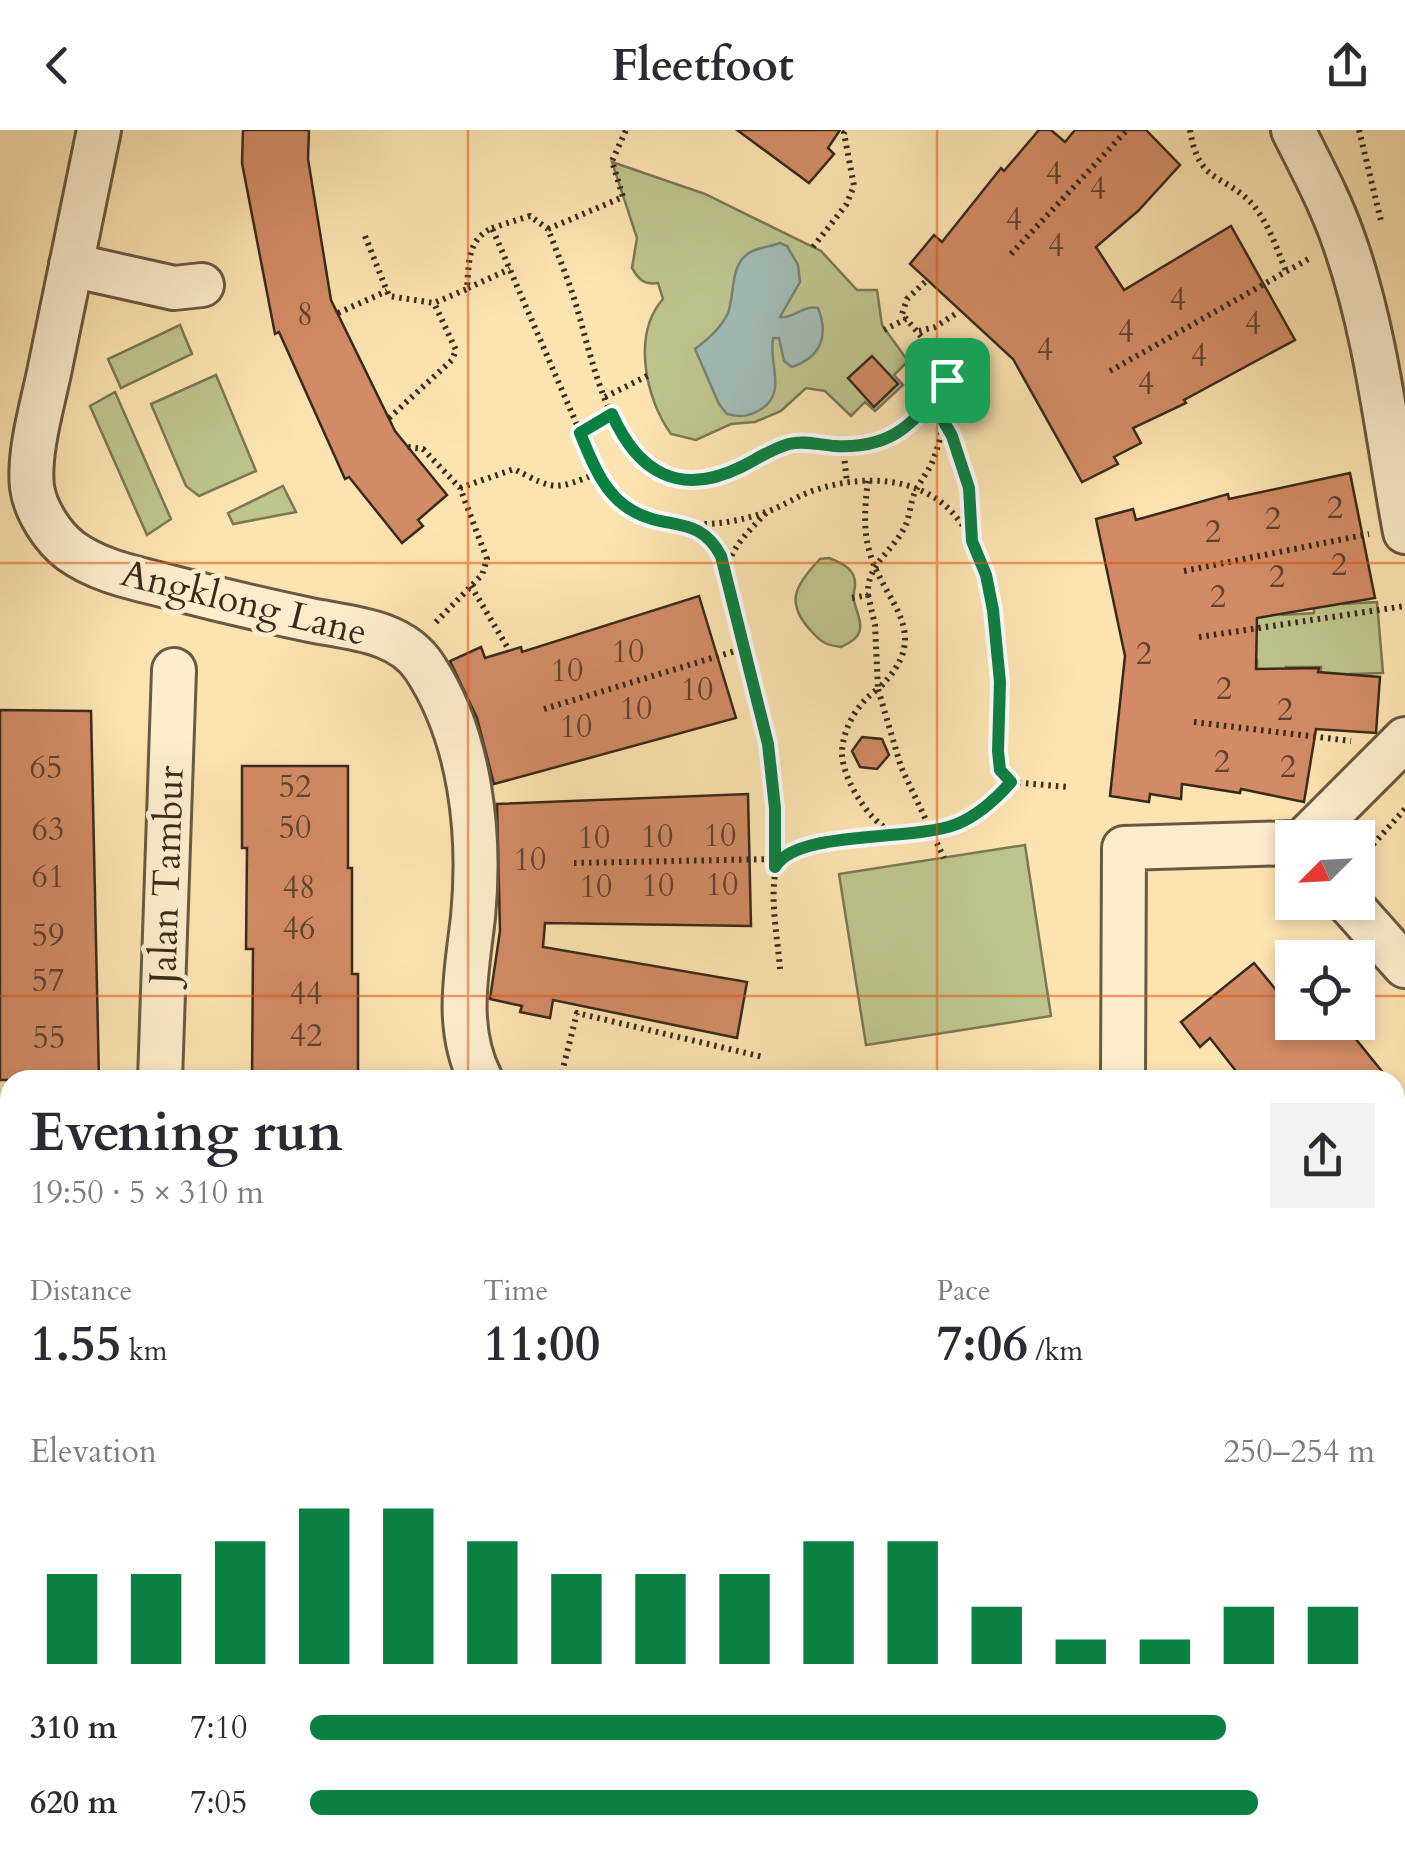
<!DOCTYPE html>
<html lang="en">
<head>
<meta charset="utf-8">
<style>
  body { margin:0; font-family:Cardo,serif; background:#f2f2f3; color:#2b2b33; height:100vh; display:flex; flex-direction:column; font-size:38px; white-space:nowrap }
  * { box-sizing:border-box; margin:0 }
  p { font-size:32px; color:#7c7c81 }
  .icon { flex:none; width:55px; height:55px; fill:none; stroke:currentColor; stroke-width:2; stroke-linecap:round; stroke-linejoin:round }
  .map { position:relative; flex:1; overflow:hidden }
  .panel { position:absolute; left:0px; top:940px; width:1405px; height:792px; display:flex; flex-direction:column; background:#fff; border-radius:30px 30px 0 0; box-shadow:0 5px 15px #0003 }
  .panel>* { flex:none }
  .needle { width:65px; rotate:246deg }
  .controls { position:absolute; left:1275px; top:690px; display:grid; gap:20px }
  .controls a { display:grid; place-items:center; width:100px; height:100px; border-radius:0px; background:#fff; box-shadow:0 5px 15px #0003; font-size:50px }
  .pin { position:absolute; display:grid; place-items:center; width:85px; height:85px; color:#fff; margin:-42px; border-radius:20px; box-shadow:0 5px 15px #0006 }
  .round { display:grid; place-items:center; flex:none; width:105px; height:105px; border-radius:0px; background:#f2f2f3 }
  .headline { display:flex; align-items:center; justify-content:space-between; height:170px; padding:0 30px }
  h1 { font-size:55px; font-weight:700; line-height:75px }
  .metrics { display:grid; grid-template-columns:repeat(3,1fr); gap:15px; height:170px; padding:10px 30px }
  .metrics div { display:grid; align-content:center }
  .metrics b { font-size:50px; font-weight:700 }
  .metrics small { font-size:28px; font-weight:400 }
  .metrics p { font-size:28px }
  .chart { height:280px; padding:20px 30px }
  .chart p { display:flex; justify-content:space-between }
  .chart svg { width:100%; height:180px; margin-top:10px; stroke:#0b8043; stroke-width:6 }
  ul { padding:0 30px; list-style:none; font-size:32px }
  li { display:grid; grid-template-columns:160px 120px 1fr; align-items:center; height:75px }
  li i { height:25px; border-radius:12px; background:#0b8043 }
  header { display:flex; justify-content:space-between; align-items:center; height:130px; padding:0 30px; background:#fff; font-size:45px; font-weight:700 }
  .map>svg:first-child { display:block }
  .green { fill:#bec48d; stroke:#7c7854; stroke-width:2.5 }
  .water { fill:#a2bcb5; stroke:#788277; stroke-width:2.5 }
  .building { fill:#d28b66; stroke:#392b1b; stroke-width:2.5 }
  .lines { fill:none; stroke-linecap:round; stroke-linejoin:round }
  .minor-casing { stroke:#6a5941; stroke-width:48 }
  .path { stroke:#392b1b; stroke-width:6; stroke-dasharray:2.5 5; stroke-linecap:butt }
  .minor { stroke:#fdedcd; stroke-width:42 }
  .route-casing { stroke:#fff; stroke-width:20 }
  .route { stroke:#0b8043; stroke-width:12 }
  .grid { fill:none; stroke:#df570d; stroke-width:2.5; stroke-opacity:0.55 }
  .labels { text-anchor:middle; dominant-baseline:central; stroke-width:10; stroke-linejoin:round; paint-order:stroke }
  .number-label { font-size:32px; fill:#5f432e }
  .street-label { font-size:38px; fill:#392b1b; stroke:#fdedcd }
</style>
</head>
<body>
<header><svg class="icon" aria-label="back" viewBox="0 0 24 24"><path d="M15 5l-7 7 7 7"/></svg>Fleetfoot<svg class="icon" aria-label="share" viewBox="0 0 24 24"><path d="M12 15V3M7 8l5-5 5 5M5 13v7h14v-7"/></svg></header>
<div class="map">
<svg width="1405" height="1732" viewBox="0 0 1405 1732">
  <rect width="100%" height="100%" fill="#fce3b2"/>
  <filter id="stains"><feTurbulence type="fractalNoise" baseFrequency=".002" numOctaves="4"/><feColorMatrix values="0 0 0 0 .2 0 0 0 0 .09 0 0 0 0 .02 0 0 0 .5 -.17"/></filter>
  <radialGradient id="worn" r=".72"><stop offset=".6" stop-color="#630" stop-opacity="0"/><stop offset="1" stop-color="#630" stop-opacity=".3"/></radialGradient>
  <!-- green -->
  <g class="green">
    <path d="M612,32L705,64L821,121L857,160H877L882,195L908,231L894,245L903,255L875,281L865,272L851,286L825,261L806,258L781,281L755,292L731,294L696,310L671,304C645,268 632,204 663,169L658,153C644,155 639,150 632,138L637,108Z"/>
    <path d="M180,195L192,224L121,258L108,229Z"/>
    <path d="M216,245L256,341L199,366L186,356L151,274Z"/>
    <path d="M115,262L171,389L147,405L90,276Z"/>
    <path d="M283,356L296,382L233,394L228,383Z"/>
    <path d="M829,428C842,433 856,439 855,455C855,461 852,465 854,471C860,493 869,505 841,517C827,515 822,513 813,503C785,474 793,457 820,429Z"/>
    <path d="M1342,448L1344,474L1377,472L1383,543L1350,544L1349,570L1321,566V537H1286V563L1257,559V530L1224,529L1280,459L1282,485L1314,483L1313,453Z"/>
    <path d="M1025,715L1051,886L866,915L839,744Z"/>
  </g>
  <!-- water -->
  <path class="water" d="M780,113L787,116L798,135L800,152L780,187C793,189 803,175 818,178C829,206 821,227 792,237L784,231L779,208H773C768,233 789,265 758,281C747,287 739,287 727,284L719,274L695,219C708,209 721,198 728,183C734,167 731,141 743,128C753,117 767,118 780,113Z"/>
  <!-- building -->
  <g class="building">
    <path d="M243,0H309L308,29L331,170L395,301L447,365L418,390L423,396L402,413L349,347L345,349L279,202L275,204L242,33Z"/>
    <path d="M737,0H840L828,18L834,24L809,53Z"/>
    <path d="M1039,0H1051L1065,12L1075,0H1146L1180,35L1138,81L1096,117L1124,160L1231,96L1295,210L1184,270L1186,273L1133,298L1141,313L1114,327L1118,334L1082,352L1013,229L910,134L934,105L942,112L1001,38L1004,41Z"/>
    <path d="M872,226L898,254L874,277L848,248Z"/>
    <path d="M1350,343L1375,468L1257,488L1256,539L1319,538L1318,542L1380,547L1376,603L1316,599L1304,672L1241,659L1240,663L1182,654L1181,669L1150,664L1149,672L1110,666L1125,526L1096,389L1133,379L1136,390L1228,364L1229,369Z"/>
    <path d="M699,466L736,588L494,654L477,588L450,531L481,517L485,528L521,517L522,522Z"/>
    <path d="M0,580L91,581L99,950H0Z"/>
    <path d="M862,607L882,609L889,625L877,639L860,637L852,621Z"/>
    <path d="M242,636H348V738H352V844H358V950H252L253,819H246L247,718H242Z"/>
    <path d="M748,664L751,796L545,793L543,817L747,852L737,908L553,870L550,888L520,882L522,876L490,869L500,801L497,674Z"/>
    <path d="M1254,833L1276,860L1292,847V892H1342L1389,950H1243L1210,908L1200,917L1181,892Z"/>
  </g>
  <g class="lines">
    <!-- minor casing -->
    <g class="minor-casing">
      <g id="minor">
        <path d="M99,0C82,79 67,159 50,238C43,273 28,322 32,357C35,380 53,408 71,421C100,442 136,448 170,457C216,469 263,480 310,490C350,498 401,500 425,538C471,608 481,705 473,787C467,842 454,897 481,950"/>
        <path d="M1293,0C1311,36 1331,73 1344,111C1377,204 1387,306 1405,402"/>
        <path d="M71,135L174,158L202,155"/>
        <path d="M1306,708L1405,609"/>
        <path d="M1348,772L1405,836"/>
        <path d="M160,950L174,540"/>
        <path d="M1123,950L1124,718L1292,713"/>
        <path d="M1395,1296L1405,1305"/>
        <path d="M1395,1647L1405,1643"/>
        <path d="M859,1722L863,1732"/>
        <path d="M131,1732V1722"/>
        <path d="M527,1732V1722"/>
        <path d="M1177,1732L1200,1722"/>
      </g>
    </g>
    <!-- path -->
    <g class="path">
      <path d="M1190,0C1199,56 1224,42 1254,76C1269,95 1277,119 1286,141"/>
      <path d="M1359,0L1381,91"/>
      <path d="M492,98L530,86L548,99C558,125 569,151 577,178C593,232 616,352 689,351C726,350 748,327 781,316C807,307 837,319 864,315C905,310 920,279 945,252C955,241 969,232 981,223"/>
      <path d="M548,99L623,67L612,31L626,0"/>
      <path d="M365,106L389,166L434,173L467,159C469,133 467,110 492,98L596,339C615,371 636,387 673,392C705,397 733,393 763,383C780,378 795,367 812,361C850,348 894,345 930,365C988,396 1000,498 1000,557C1000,577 992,623 1001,641C1003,645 1008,648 1011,652L1068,657"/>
      <path d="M813,117L846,75L854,56L844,3L847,0"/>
      <path d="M1011,124L1127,0"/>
      <path d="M925,152L907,169L902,184L954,245"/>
      <path d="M468,158L510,139"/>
      <path d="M338,183L387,161"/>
      <path d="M884,200L906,189"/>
      <path d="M919,201L935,197L957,183"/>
      <path d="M1110,241L1312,127"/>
      <path d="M605,267L649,245"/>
      <path d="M389,288L452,230L456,220L434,173"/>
      <path d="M944,293C965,328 972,369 972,410"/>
      <path d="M580,303L612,284"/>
      <path d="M843,316L847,353"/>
      <path d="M408,317L423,319L460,358L487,429L482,445L434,494"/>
      <path d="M868,351C865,374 863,397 869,420C883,474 937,502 878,559L901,637L944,728"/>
      <path d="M460,358L514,339C556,361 555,360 598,343"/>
      <path d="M766,383C749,401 731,417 726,442L768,615L775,678V737"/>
      <path d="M692,397L714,412L726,441"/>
      <path d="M1184,441L1369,404"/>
      <path d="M471,456L509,520"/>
      <path d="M868,465L875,495L878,559C858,572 842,599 842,624C843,652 875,703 904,706C945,710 987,680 1011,652"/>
      <path d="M852,468L868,465C866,433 896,420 907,392C910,382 911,371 915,362C920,352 926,344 931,335C943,308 945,280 947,251"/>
      <path d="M1199,507L1405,476"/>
      <path d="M544,579L745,518"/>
      <path d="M1194,592L1351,611"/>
      <path d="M1358,731L1405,679"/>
      <path d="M574,733L775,729"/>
      <path d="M780,839C778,808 766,753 781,726L822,711L897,706"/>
      <path d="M560,950L577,883L763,927"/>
      <path d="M1395,1707L1405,1703"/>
      <path d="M1328,1732L1353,1722"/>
    </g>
    <!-- minor -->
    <use href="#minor" class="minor"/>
  </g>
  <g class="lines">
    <!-- route casing -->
    <g class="route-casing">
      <path id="route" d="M947,250L944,292L952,306L969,358L972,411L986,445L993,480L1000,552L998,621L1000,640L1011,652C996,669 979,685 957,694C912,712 796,699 775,737V678L768,614L721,426C699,384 668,401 633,381C604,365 592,332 580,303L612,284C638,343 680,367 741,337C757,329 771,319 789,314C804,310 820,315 835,316C894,319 914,293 947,250Z"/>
    </g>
    <!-- route -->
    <use href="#route" class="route"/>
  </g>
  <!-- grid -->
  <path class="grid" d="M468,0V950M937,0V950M0,433H1405M0,866H1292M1358,866H1405M0,1299H10M1395,1299H1405M468,1722V1732M937,1722V1732"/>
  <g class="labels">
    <!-- number labels -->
    <g class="number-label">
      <text x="1054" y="44">4</text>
      <text x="1098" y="59">4</text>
      <text x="1014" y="90">4</text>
      <text x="1056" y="116">4</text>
      <text x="1178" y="170">4</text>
      <text x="305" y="185">8</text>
      <text x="1253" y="194">4</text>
      <text x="1126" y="202">4</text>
      <text x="1045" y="220">4</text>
      <text x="1199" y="226">4</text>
      <text x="1146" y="254">4</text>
      <text x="1335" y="378">2</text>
      <text x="1273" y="389">2</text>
      <text x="1213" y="402">2</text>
      <text x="1339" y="435">2</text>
      <text x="1277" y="447">2</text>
      <text x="1218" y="467">2</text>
      <text x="628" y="522">10</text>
      <text x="1144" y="524">2</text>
      <text x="567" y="541">10</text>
      <text x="1224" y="559">2</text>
      <text x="697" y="560">10</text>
      <text x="636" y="579">10</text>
      <text x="1285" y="580">2</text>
      <text x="576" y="597">10</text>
      <text x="1222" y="632">2</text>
      <text x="1288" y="637">2</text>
      <text x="46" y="638">65</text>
      <text x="295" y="657">52</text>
      <text x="295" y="698">50</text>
      <text x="48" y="700">63</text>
      <text x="720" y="706">10</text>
      <text x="657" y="707">10</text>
      <text x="594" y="708">10</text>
      <text x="530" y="730">10</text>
      <text x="48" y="747">61</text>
      <text x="722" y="755">10</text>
      <text x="658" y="756">10</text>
      <text x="596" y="757">10</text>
      <text x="299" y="758">48</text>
      <text x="299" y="799">46</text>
      <text x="48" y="806">59</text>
      <text x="48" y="851">57</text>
      <text x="306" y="864">44</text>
      <text x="306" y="906">42</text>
      <text x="49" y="908">55</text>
    </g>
    <!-- street labels -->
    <g class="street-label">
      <text transform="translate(244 473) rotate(14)">Angklong Lane</text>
      <text transform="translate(167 745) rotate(-88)">Jalan Tambur</text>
    </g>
  </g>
  <rect width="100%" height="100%" filter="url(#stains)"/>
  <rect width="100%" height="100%" fill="url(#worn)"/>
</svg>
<div class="controls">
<a><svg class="needle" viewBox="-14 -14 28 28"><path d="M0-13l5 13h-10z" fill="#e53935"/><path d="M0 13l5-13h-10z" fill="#7c7c81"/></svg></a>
<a><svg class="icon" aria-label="locate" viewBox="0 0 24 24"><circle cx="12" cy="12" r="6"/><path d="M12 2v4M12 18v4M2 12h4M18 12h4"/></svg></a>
</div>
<div class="pin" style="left:947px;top:250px;background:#1e9e55"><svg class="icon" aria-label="arrive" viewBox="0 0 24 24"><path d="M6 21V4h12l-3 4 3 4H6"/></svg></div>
<section class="panel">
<div class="headline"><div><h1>Evening run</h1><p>19:50 · 5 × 310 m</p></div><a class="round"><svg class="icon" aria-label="share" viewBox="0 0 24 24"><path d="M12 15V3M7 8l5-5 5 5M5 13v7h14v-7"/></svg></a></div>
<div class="metrics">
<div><p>Distance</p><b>1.55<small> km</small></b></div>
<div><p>Time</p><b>11:00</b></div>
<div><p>Pace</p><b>7:06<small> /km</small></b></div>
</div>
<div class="chart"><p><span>Elevation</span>250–254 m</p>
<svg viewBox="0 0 160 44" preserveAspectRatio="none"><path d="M5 44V22M15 44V22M25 44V14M35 44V6M45 44V6M55 44V14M65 44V22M75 44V22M85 44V22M95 44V14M105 44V14M115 44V30M125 44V38M135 44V38M145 44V30M155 44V30"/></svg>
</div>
<ul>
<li><b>310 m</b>7:10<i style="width:86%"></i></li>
<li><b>620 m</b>7:05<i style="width:89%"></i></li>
</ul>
</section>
</div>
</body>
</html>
